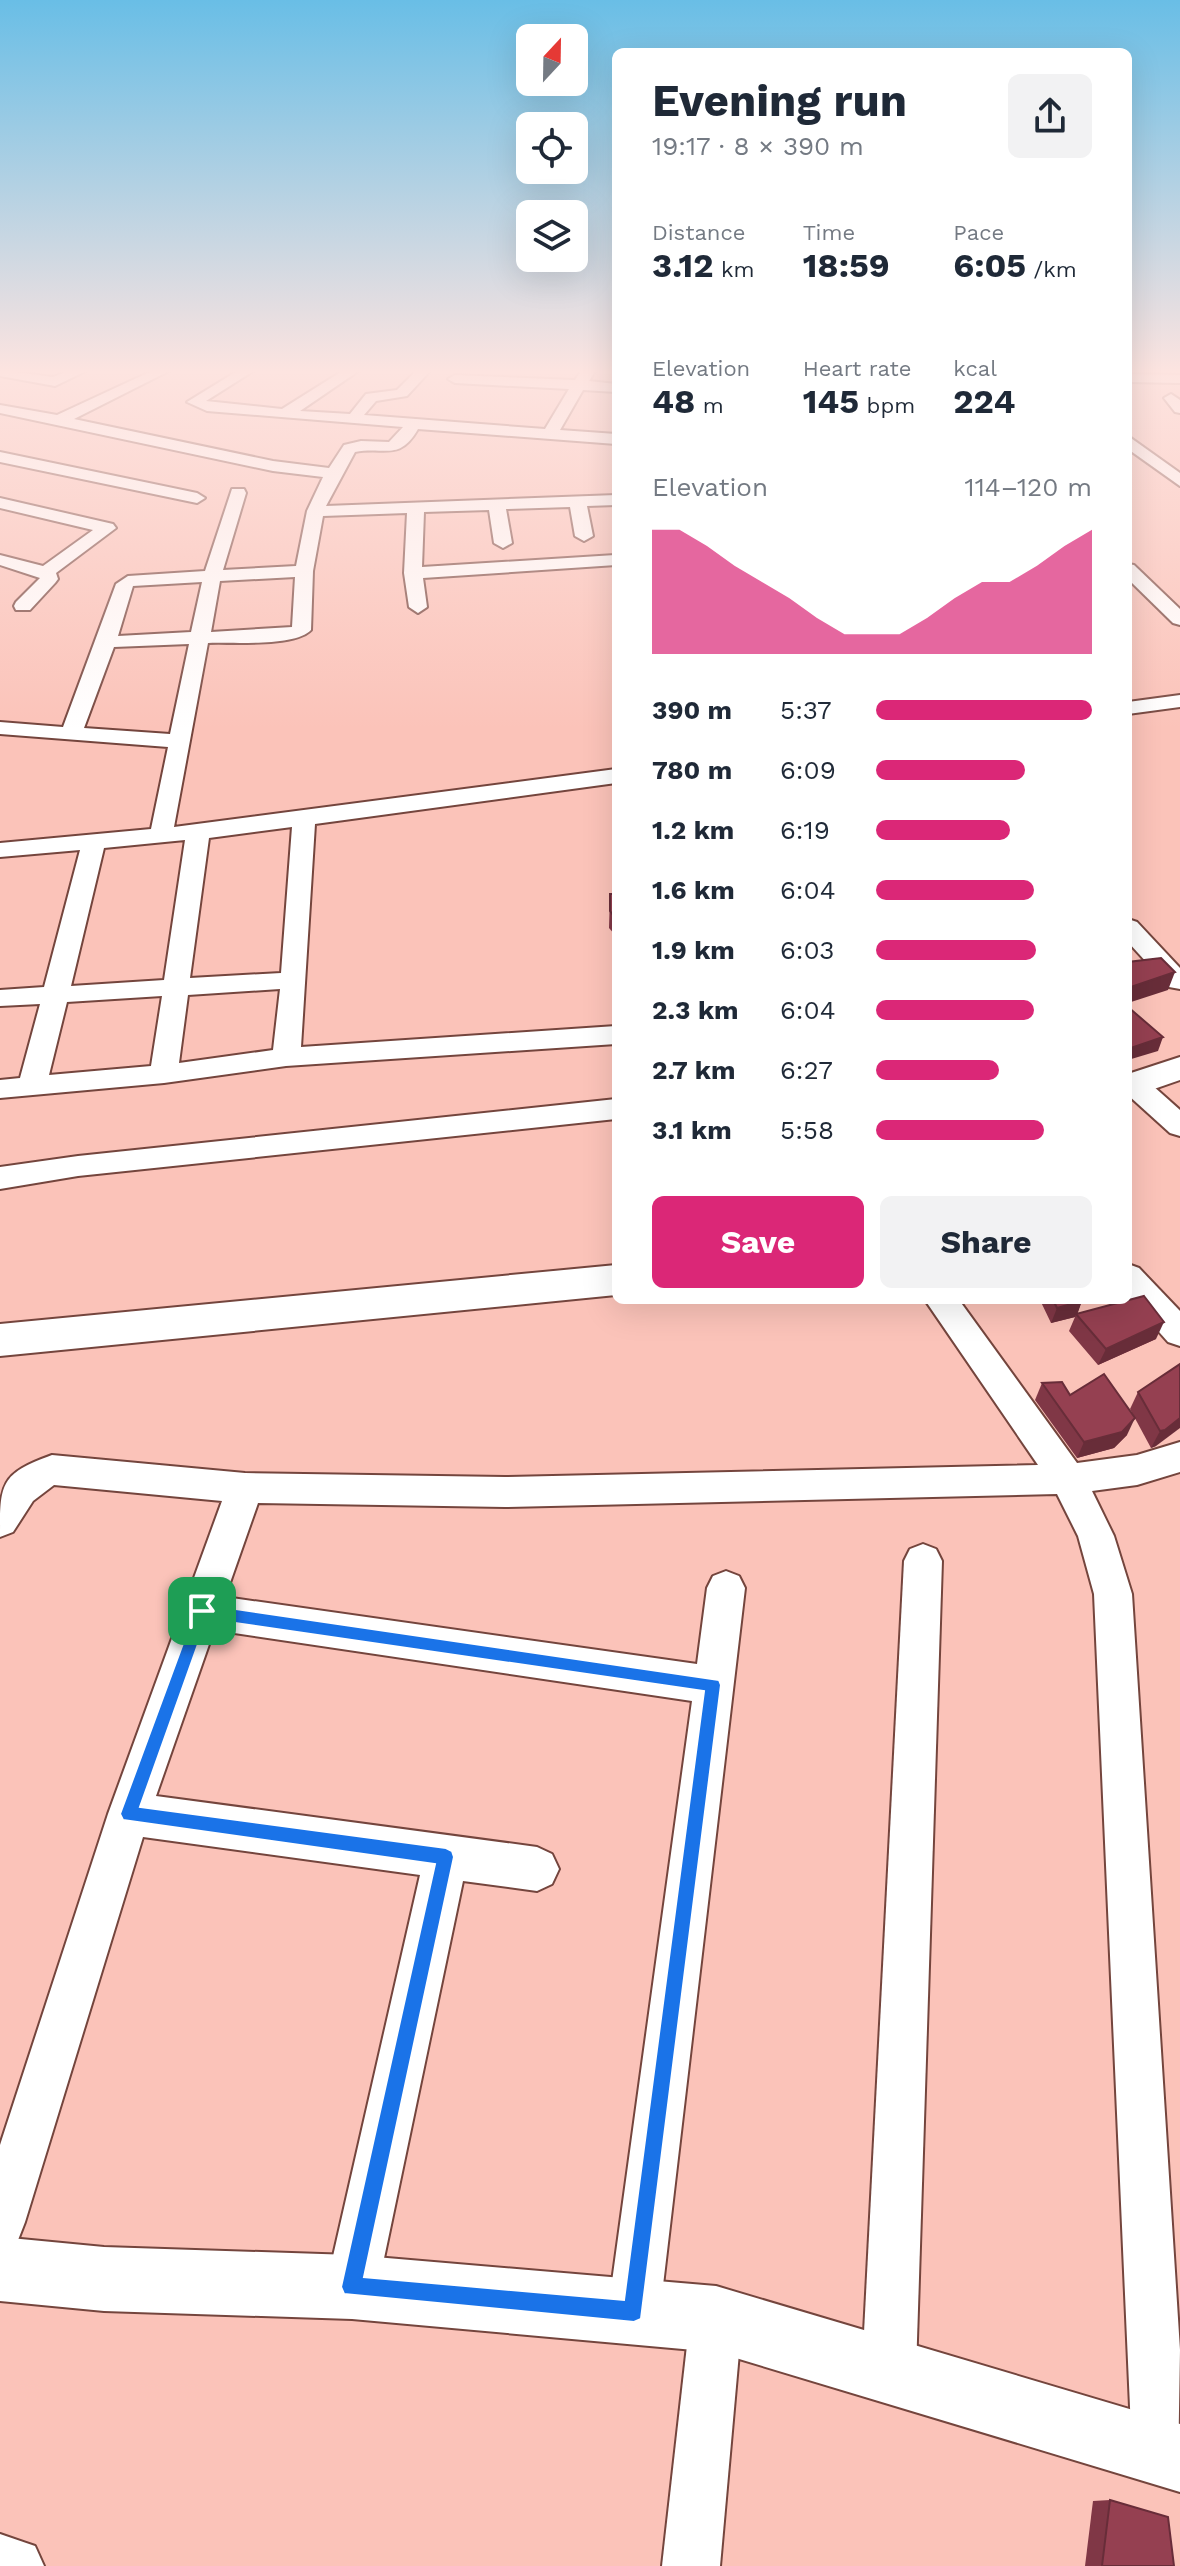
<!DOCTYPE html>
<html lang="en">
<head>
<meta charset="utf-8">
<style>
  body { margin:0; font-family:"Work Sans",sans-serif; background:#f2f2f3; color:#1f2937; height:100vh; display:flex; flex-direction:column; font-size:30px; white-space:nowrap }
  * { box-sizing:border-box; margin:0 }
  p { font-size:26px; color:#747a83 }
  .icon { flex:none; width:44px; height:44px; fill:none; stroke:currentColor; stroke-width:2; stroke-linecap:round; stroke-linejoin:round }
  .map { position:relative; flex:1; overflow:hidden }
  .drawer { position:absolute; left:612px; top:48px; width:520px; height:1256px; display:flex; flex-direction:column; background:#fff; border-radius:12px; box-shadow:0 8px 32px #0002 }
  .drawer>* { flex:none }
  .needle { width:52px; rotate:22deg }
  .tools { position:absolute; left:516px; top:24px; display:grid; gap:16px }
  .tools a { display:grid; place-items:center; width:72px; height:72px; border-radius:12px; background:#fff; box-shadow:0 8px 32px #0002; font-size:40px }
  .pin { position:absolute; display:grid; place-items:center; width:68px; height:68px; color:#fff; margin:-34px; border-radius:16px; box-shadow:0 4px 12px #0006 }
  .round { display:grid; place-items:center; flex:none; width:84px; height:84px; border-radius:12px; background:#f2f2f3 }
  .overview { display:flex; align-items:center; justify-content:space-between; height:136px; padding:0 40px }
  h1 { font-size:44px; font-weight:700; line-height:60px }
  .metrics { display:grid; grid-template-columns:repeat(3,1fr); gap:12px; height:136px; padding:8px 40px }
  .metrics div { display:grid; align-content:center }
  .metrics b { font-size:34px; font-weight:700 }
  .metrics small { font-size:22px; font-weight:400 }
  .metrics p { font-size:22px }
  .chart { height:224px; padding:16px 40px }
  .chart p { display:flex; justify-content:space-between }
  .chart svg { width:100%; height:144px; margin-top:8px; fill:#db2777; opacity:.7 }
  .primary-button { display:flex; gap:16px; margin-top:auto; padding:16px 40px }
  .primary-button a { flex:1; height:92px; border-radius:12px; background:#db2777; color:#fff; font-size:32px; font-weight:700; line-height:92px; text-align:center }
  .primary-button a+a { background:#f2f2f3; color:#1f2937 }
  ul { padding:0 40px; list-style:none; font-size:26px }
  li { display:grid; grid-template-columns:128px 96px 1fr; align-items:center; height:60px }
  li i { height:20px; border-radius:10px; background:#db2777 }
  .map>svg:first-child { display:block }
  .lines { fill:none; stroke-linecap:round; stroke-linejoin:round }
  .minor-casing { stroke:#74453d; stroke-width:4 }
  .tertiary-casing { stroke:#74453d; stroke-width:4 }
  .minor { fill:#fff; fill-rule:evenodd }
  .tertiary { fill:#fff; fill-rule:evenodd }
  .wall { fill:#803746 }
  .shaded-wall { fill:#682d39 }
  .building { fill:#954051; stroke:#682d39; stroke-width:2 }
  .route { fill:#1a73e8; stroke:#fff; stroke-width:2; fill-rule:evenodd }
</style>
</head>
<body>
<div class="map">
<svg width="1180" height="2566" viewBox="0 0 1180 2566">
  <rect width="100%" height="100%" fill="#fbc3b9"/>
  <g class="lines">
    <!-- minor casing -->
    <g class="minor-casing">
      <g id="minor">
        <path d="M0,370L53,377L71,370H88L55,386L0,376Z"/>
        <path d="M154,370H171L74,419L273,461L329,468L344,445L361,441L389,442L403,427L207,411L187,402L239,370H255L206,401L282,409L344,370H360L300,411L350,414L366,394L397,390L417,370H431L407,396L376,401L364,415L545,429L569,389L455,383L448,379L455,375L575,380L582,370H596L589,381L616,384V392L583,390L560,430L616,434V444L418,429C399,462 385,446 355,452L326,506L616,495V505L587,506L593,536L584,541L575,536L570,507L506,509L512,543L503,548L494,543L489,510L424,512L422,567L615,555L616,565L423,578L427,607L418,613L409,607L404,573L407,513L323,516L313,571L311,630C295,647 232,642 208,643L174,827L616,769V783L315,824L301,1047L616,1026V1044L286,1066L164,1083L0,1098V1080L20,1078L40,1004L0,1006V990L44,987L80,850L0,857V843L151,829L168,747L0,734V722L63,727L116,584L128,576L205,571L232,489H244L246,493L223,570L296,566L307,511L323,477L273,471L0,413V405L57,415ZM295,577L292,627L211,632L220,581ZM202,582L191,632L118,636L133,586ZM189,644L170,734L84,728L114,647ZM292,827L281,973L190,978L209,838ZM185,840L164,980L71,986L104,848ZM280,989L273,1050L179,1063L188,995ZM162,996L151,1066L49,1075L67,1002Z"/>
        <path d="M1128,374L1180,375V383L1128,382Z"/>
        <path d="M1171,394L1180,400V413L1175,412L1164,398Z"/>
        <path d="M1128,436L1180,473V486L1128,449Z"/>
        <path d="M0,452L197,493L205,498L197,503L0,462Z"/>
        <path d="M0,498L113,524L116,528L56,573L58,579L55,583L30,610H16L14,606L16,602L40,578L0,565V555L43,566L93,530L0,508Z"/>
        <path d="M1128,564L1134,565L1180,609V625L1173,623L1128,579Z"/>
        <path d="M1180,695V707L1128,714V702Z"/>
        <path d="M1128,919L1137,922L1180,968V989L1169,987L1128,942Z"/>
        <path d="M1133,1075L1143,1077L1180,1110V1136L1170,1133L1128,1095V1076Z"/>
        <path d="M616,1099V1119L78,1176L0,1189V1167L78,1156Z"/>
        <path d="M1128,1264L1139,1268L1180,1311V1346L1168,1342L1128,1297Z"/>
        <path d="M925,1300H959L1077,1463L1137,1455L1180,1442V1472L1137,1485L1092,1491L1114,1536L1132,1594L1180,2350L1178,2471L1159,2479L1140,2471L1132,2452L1094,1594L1078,1536L1057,1494L505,1507L258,1503L225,1597L697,1664L707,1588L713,1576L726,1571L739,1576L745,1588L660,2311L652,2329L634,2337L616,2329L608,2311L692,1701L214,1630L156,1796L537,1847L552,1854L559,1869L552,1884L537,1891L463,1881L378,2287L370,2305L352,2313L334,2305L326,2287L420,1875L143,1837L25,2222L18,2240L0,2247V2145L108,1814L222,1501L54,1485L33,1501L13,1532L0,1537C0,1483 0,1474 52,1455L245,1473L505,1477L1038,1465Z"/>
        <path d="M923,1544L936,1549L942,1561L916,2371L908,2390L889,2398L870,2390L862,2371L904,1561L910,1549Z"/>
        <path d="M716,2293L734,2301L742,2319L720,2566H662L690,2319L698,2301Z"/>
        <path d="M0,2534L35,2546L44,2566H0Z"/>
      </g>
    </g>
    <!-- tertiary casing -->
    <g class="tertiary-casing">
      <g id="tertiary">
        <path d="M1180,1057V1080L1128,1098V1074Z"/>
        <path d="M616,1265V1295L0,1356V1324Z"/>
        <path d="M0,2237L104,2247L352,2255L716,2286L1180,2424V2492L716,2352L352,2319L104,2311L0,2301Z"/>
      </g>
    </g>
    <!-- minor -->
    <use href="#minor" class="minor"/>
    <!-- tertiary -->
    <use href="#tertiary" class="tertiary"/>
  </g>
  <!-- wall -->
  <g class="wall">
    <path d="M610,894H616V936L609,928Z"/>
    <path d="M1040,1300H1082L1077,1314L1156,1339L1098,1365L1069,1331L1075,1317L1051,1323Z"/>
    <path d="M1180,1364L1156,1446L1151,1448L1130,1409L1138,1392Z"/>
    <path d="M1042,1383L1070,1395L1127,1435L1114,1448L1077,1458L1035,1400Z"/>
    <path d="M1110,2500L1174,2566H1085L1093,2501Z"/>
  </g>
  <!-- shaded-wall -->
  <g class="shaded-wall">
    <path d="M1175,972L1168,990L1128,1003V988Z"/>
    <path d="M1163,1037L1158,1051L1128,1060V1049Z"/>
    <path d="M1082,1301L1077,1315L1076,1314L1075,1317L1051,1323L1057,1308Z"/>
    <path d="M1164,1322L1156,1339L1098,1365L1106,1349Z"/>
    <path d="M1135,1418L1127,1435L1114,1448L1077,1458L1084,1442Z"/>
    <path d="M1180,1418V1428L1156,1446L1151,1448L1160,1431Z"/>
  </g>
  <!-- building -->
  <g class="building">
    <path d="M610,894H616V919L610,911Z"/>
    <path d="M1161,958L1175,972L1128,988V962Z"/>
    <path d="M1128,1007L1163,1037L1128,1049Z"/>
    <path d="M1144,1296L1164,1322L1106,1349L1076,1314Z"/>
    <path d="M1053,1300H1082V1301L1057,1308Z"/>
    <path d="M1180,1364V1418L1165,1430L1160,1431L1138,1392Z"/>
    <path d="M1104,1374L1135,1418L1122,1432L1084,1442L1042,1383L1062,1382L1070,1395Z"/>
    <path d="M1110,2500L1168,2517L1174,2566H1102Z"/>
  </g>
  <!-- sky -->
  <linearGradient id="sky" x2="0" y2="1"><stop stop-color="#69bee6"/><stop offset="0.51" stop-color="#fde4e0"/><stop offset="1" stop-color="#fde4e0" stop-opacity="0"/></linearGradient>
  <rect width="1180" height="729" fill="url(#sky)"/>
  <!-- route -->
  <path class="route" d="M202,1604L719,1680L721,1685L641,2319L634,2322L344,2294L341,2287L435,1864L123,1820L120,1814L195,1611ZM207,1619L704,1691L624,2300L364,2277L454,1857L452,1851L446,1848L140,1807Z"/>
</svg>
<div class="tools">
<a><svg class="needle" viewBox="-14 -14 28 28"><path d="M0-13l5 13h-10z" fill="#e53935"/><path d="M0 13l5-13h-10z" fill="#747a83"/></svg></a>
<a><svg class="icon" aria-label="locate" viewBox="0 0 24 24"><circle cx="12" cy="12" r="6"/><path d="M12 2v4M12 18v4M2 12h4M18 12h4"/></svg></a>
<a><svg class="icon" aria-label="layers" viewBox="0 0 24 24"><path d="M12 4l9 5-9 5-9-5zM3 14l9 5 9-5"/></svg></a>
</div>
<div class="pin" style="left:202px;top:1611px;background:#1e9e55"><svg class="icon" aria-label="arrive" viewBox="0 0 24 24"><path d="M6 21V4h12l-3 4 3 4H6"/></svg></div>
<section class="drawer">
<div class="overview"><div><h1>Evening run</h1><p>19:17 · 8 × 390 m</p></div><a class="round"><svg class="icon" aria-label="share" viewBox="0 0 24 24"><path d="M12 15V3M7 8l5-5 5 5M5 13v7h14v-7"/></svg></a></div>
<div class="metrics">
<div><p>Distance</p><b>3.12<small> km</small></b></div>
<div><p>Time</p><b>18:59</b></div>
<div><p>Pace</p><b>6:05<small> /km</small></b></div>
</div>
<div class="metrics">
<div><p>Elevation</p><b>48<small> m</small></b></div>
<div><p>Heart rate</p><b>145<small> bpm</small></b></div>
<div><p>kcal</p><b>224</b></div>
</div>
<div class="chart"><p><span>Elevation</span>114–120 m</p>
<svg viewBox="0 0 160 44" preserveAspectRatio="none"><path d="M0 44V6L10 6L20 11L30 17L40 22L50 27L60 33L70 38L80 38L90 38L100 33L110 27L120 22L130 22L140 17L150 11L160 6V44z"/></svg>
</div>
<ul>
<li><b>390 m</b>5:37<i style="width:100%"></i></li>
<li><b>780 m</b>6:09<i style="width:69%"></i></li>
<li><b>1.2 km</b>6:19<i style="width:62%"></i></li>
<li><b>1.6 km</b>6:04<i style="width:73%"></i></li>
<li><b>1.9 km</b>6:03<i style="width:74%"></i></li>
<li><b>2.3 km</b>6:04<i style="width:73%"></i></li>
<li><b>2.7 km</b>6:27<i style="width:57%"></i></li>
<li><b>3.1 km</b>5:58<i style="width:78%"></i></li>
</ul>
<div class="primary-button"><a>Save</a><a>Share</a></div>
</section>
</div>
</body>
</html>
